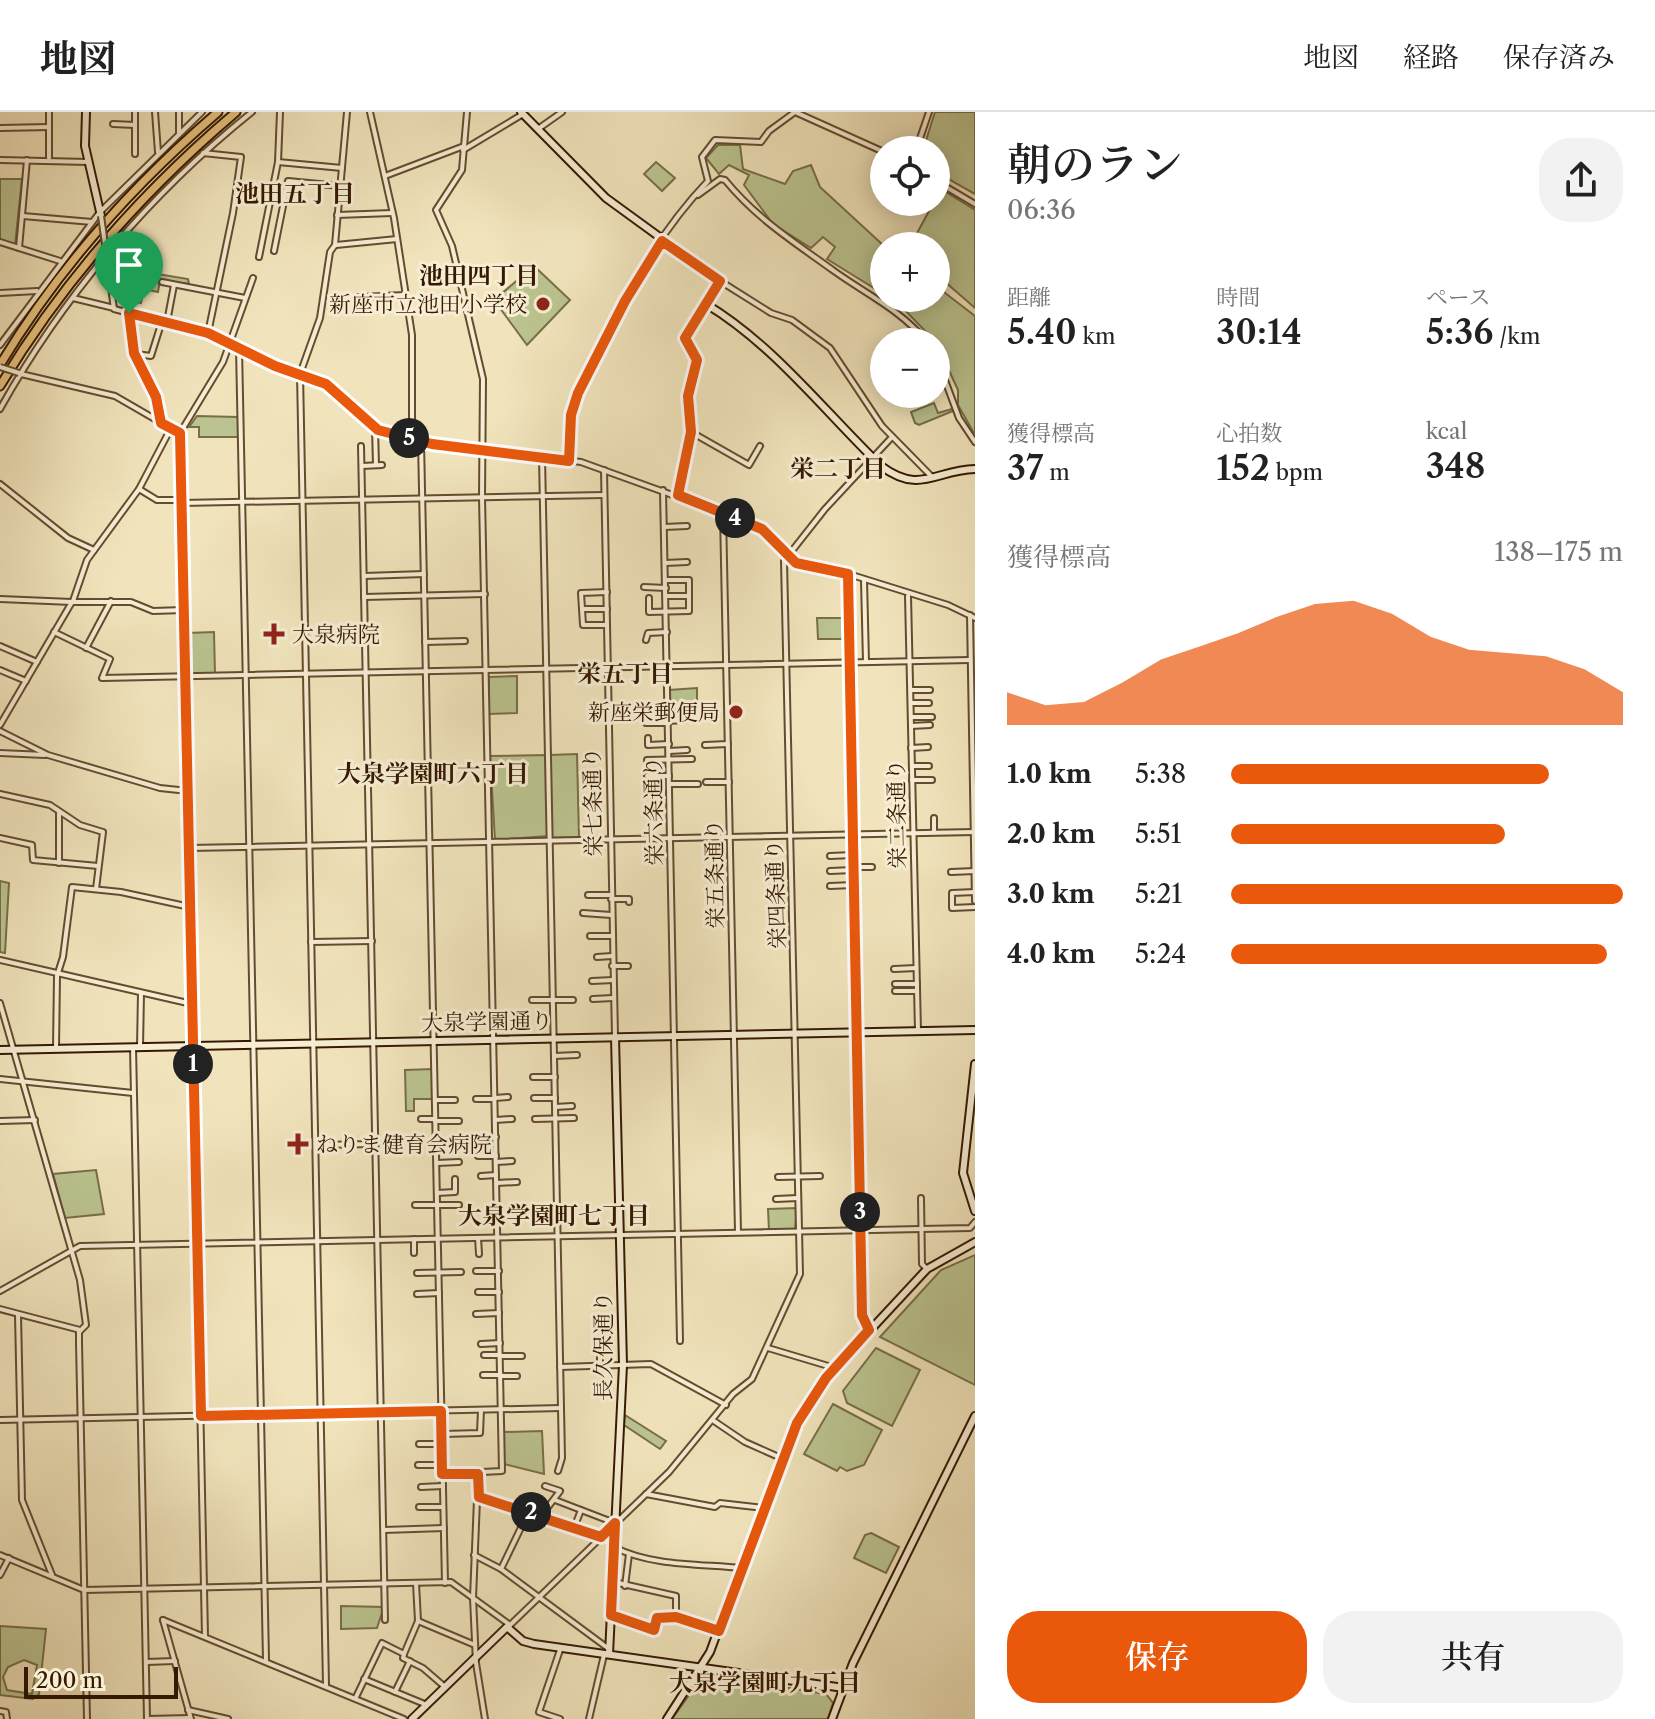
<!DOCTYPE html>
<html lang="ja">
<head>
<meta charset="utf-8">
<style>
  body { margin:0; font-family:"Libre Caslon Text","Noto Serif JP",serif; background:#f2f2f2; color:#222; height:100vh; display:flex; flex-direction:column; font-size:30px; white-space:nowrap }
  * { box-sizing:border-box; margin:0 }
  p { font-size:26px; color:#767676 }
  .icon { flex:none; width:44px; height:44px; fill:none; stroke:currentColor; stroke-width:2; stroke-linecap:round; stroke-linejoin:round }
  .map { position:relative; flex:1; overflow:hidden }
  .details { display:flex; flex-direction:column; background:#fff; width:680px }
  .details>* { flex:none }
  .fabs { position:absolute; left:870px; top:24px; display:grid; gap:16px }
  .fabs a { display:grid; place-items:center; width:80px; height:80px; border-radius:50%; background:#fff; box-shadow:0 4px 20px #0003; font-size:40px }
  .scale { position:absolute; left:24px; bottom:20px; width:154px; box-sizing:border-box; padding-left:8px; border:4px solid #351900; border-top:0; font-size:22px; line-height:28px; white-space:nowrap; color:#351900; -webkit-text-stroke:6px #f6edd3; paint-order:stroke }
  .pin { position:absolute; display:grid; place-items:center; width:68px; height:68px; color:#fff; margin:-82px -34px; border-radius:50% 50% 50% 0; rotate:-45deg; box-shadow:0 0 8px #0007 }
  .pin .icon { rotate:45deg }
  .km { position:absolute; width:40px; height:40px; margin:-20px; border-radius:50%; background:#222; color:#fff; font-size:22px; line-height:40px; text-align:center }
  .round { display:grid; place-items:center; flex:none; width:84px; height:84px; border-radius:32px; background:#f2f2f2 }
  .head { display:flex; align-items:center; justify-content:space-between; height:136px; padding:0 32px }
  h1 { font-size:44px; font-weight:600; line-height:60px }
  .metrics { display:grid; grid-template-columns:repeat(3,1fr); gap:12px; height:136px; padding:8px 32px }
  .metrics div { display:grid; align-content:center }
  .metrics b { font-size:34px; font-weight:600 }
  .metrics small { font-size:22px; font-weight:400 }
  .metrics p { font-size:22px }
  .chart { height:224px; padding:16px 32px }
  .chart p { display:flex; justify-content:space-between }
  .chart svg { width:100%; height:144px; margin-top:8px; fill:#ea580c; opacity:.7 }
  .action { display:flex; gap:16px; margin-top:auto; padding:16px 32px }
  .action a { flex:1; height:92px; border-radius:32px; background:#ea580c; color:#fff; font-size:32px; font-weight:600; line-height:92px; text-align:center }
  .action a+a { background:#f2f2f2; color:#222 }
  ul { padding:0 32px; list-style:none; font-size:26px }
  li { display:grid; grid-template-columns:128px 96px 1fr; align-items:center; height:60px }
  li i { height:20px; border-radius:10px; background:#ea580c }
  header { display:flex; align-items:center; gap:48px; box-sizing:border-box; height:112px; padding:0 40px; background:#fff; border-bottom:2px solid #e0e0e0 }
  header strong { font-size:38px }
  nav { display:flex; gap:44px; margin-inline-start:auto; font-size:28px }
  main { display:flex; flex:1; min-height:0 }
  .map>svg:first-child { display:block }
  .green { fill:#bbc490; stroke:#786e48; stroke-width:2; fill-rule:evenodd }
  .lines { fill:none; stroke-linecap:round; stroke-linejoin:round }
  .street-casing { stroke:#644c2f; stroke-width:8 }
  .secondary-casing { stroke:#351900; stroke-width:10 }
  .highway-casing { stroke:#351900; stroke-width:11 }
  .street { stroke:#f6edd3; stroke-width:4 }
  .secondary { stroke:#f6edd3; stroke-width:6 }
  .highway { stroke:#e8c27e; stroke-width:7 }
  .street-bridge-casing { stroke:#644c2f; stroke-width:8; stroke-linecap:butt }
  .street-bridge { stroke:#f6edd3; stroke-width:4 }
  .route-casing { stroke:#fff; stroke-width:16 }
  .route { stroke:#ea580c; stroke-width:10 }
  .poi-dot { fill:#8f2418; stroke:#f6edd3; stroke-width:3 }
  .labels { text-anchor:middle; dominant-baseline:central; stroke-width:6; stroke-linejoin:round; paint-order:stroke }
  .poi-label { font-size:22px; fill:#351900; stroke:#f6edd3; text-anchor:end }
  .street-label { font-size:22px; fill:#351900; stroke:#f6edd3 }
  .neighbourhood-label { font-size:24px; font-weight:bold; fill:#351900; stroke:#f6edd3 }
</style>
</head>
<body>
<header>
<strong>地図</strong>
<nav><a>地図</a><a>経路</a><a>保存済み</a></nav>
</header>
<main>
<div class="map">
<svg width="975" height="1607" viewBox="0 0 975 1607">
  <rect width="100%" height="100%" fill="#f1e4bc"/>
  <filter id="stains"><feTurbulence type="fractalNoise" baseFrequency=".0025" numOctaves="4"/><feColorMatrix values="0 0 0 0 .2 0 0 0 0 .09 0 0 0 0 .02 0 0 0 .5 -.17"/></filter>
  <radialGradient id="worn" r=".72"><stop offset=".6" stop-color="#630" stop-opacity="0"/><stop offset="1" stop-color="#630" stop-opacity=".3"/></radialGradient>
  <!-- green -->
  <g class="green">
    <path d="M935,0H975V82L936,60V38H923Z"/>
    <path d="M718,33H740L743,57L785,72L793,59L811,53L820,75L884,134V177L877,178L827,147L835,135L823,125L811,136L773,112L744,73L749,63L729,53L719,62L706,46Z"/>
    <path d="M656,50L675,66L662,79L644,62Z"/>
    <path d="M0,67H22L15,133L0,127Z"/>
    <path d="M941,77L975,98V196L936,162V134H910Z"/>
    <path d="M534,154L570,188L527,233L494,188Z"/>
    <path d="M140,159L188,167L189,172L160,168L158,180L144,177L141,191L135,190Z"/>
    <path d="M936,174L975,204V323L958,293V278L936,230L893,186H936Z"/>
    <path d="M934,291L938,301L952,297L953,299L919,313L915,311L911,300Z"/>
    <path d="M197,304L238,305V325H199V315H189Z"/>
    <path d="M817,506H846V527H818Z"/>
    <path d="M214,520L215,562H190L187,521Z"/>
    <path d="M517,564V601L489,602V565Z"/>
    <path d="M697,576V597H670L669,578Z"/>
    <path d="M577,642L579,725L551,726L550,643Z"/>
    <path d="M546,643L548,724L495,728L490,644Z"/>
    <path d="M0,769L9,771L5,841L0,840Z"/>
    <path d="M433,957L434,987H414V999H406L405,958Z"/>
    <path d="M96,1058L104,1102L65,1106L53,1062Z"/>
    <path d="M797,1096L795,1118L769,1119L768,1097Z"/>
    <path d="M975,1143V1273L880,1225L941,1158Z"/>
    <path d="M876,1236L920,1258L892,1314L847,1291L843,1279Z"/>
    <path d="M833,1292L882,1318L864,1353L847,1359L840,1355L837,1359L804,1342Z"/>
    <path d="M625,1303L666,1329L660,1337L624,1313Z"/>
    <path d="M542,1319L544,1362L504,1352V1320Z"/>
    <path d="M871,1421L899,1435L886,1461L854,1446L865,1423Z"/>
    <path d="M341,1494L384,1495L377,1516L341,1517Z"/>
    <path d="M0,1514L46,1517L39,1582L33,1587L0,1583ZM24,1548L37,1553L32,1582L7,1578L3,1565L8,1555Z"/>
    <path d="M715,1564L826,1582L833,1591L828,1607H672L699,1569Z"/>
  </g>
  <g class="lines">
    <!-- street casing -->
    <g class="street-casing">
      <g id="street">
        <path d="M155,0L158,40"/>
        <path d="M370,0L394,106L412,223V327"/>
        <path d="M113,12L135,13"/>
        <path d="M0,16L49,15"/>
        <path d="M538,17L562,0"/>
        <path d="M179,21V0"/>
        <path d="M463,38L523,2"/>
        <path d="M916,38L929,0"/>
        <path d="M203,41L241,45L233,101L208,221"/>
        <path d="M135,42V0"/>
        <path d="M49,46V0"/>
        <path d="M0,48L89,50"/>
        <path d="M278,50L342,56"/>
        <path d="M385,64L464,34"/>
        <path d="M936,69L975,92"/>
        <path d="M698,83L720,67L725,68C757,107 794,130 834,159C866,182 901,198 927,230"/>
        <path d="M337,103L392,101"/>
        <path d="M23,104L92,110"/>
        <path d="M0,130L60,149"/>
        <path d="M336,133L397,127"/>
        <path d="M19,136L27,48"/>
        <path d="M106,139L114,197L208,221L275,254L326,272L378,318L432,332L581,350L750,411L765,420L787,444L800,453L839,459L948,493L975,506"/>
        <path d="M274,139L288,69L340,74"/>
        <path d="M259,145L278,50L280,0"/>
        <path d="M720,169L771,201L792,208L830,236L882,314L933,366"/>
        <path d="M162,170L245,186"/>
        <path d="M0,181L37,179"/>
        <path d="M359,185L405,183"/>
        <path d="M73,186L114,196"/>
        <path d="M129,201L134,241L156,285L161,311"/>
        <path d="M167,210L174,173"/>
        <path d="M0,233L100,100L202,0"/>
        <path d="M239,236L266,1548"/>
        <path d="M136,242L151,244L162,209"/>
        <path d="M936,244L959,306L975,330"/>
        <path d="M21,262L115,284L179,321"/>
        <path d="M0,297C63,184 151,81 252,0"/>
        <path d="M375,316L376,353"/>
        <path d="M691,320L749,353L760,334"/>
        <path d="M421,330L445,1471"/>
        <path d="M361,334L385,1508"/>
        <path d="M542,345L562,1346L558,1359"/>
        <path d="M571,348V303L578,281C612,207 652,127 708,69L702,45L715,28L761,30L769,19L795,0L884,40"/>
        <path d="M362,354L382,353"/>
        <path d="M604,358L615,925"/>
        <path d="M0,372L68,426L94,438"/>
        <path d="M139,377L157,388H181"/>
        <path d="M663,378L680,1229"/>
        <path d="M678,383L691,320L688,284L697,248L685,226L706,192"/>
        <path d="M182,391L604,383"/>
        <path d="M723,402L738,1120"/>
        <path d="M664,415L687,414"/>
        <path d="M665,451L687,450"/>
        <path d="M364,464L424,462"/>
        <path d="M864,468L866,550"/>
        <path d="M644,475L666,476"/>
        <path d="M607,480L581,481L583,513H607"/>
        <path d="M666,484H689"/>
        <path d="M908,484L918,919"/>
        <path d="M364,485L485,482"/>
        <path d="M649,486V500L689,499V468H666"/>
        <path d="M0,487L72,490"/>
        <path d="M73,489L87,448L139,377L171,316"/>
        <path d="M582,497H607"/>
        <path d="M970,503L975,789"/>
        <path d="M54,520L110,547L102,566L970,548"/>
        <path d="M646,528L648,521L667,520"/>
        <path d="M425,530L465,529"/>
        <path d="M0,534L37,550"/>
        <path d="M86,536L111,489"/>
        <path d="M0,558L26,569"/>
        <path d="M911,578H930"/>
        <path d="M911,591H929"/>
        <path d="M646,603V611H668"/>
        <path d="M911,605H932"/>
        <path d="M668,609L684,608"/>
        <path d="M0,613L72,490H131L153,499L184,498"/>
        <path d="M911,614L930,613"/>
        <path d="M0,619L48,643L160,676L188,679"/>
        <path d="M648,626V633L669,632"/>
        <path d="M705,633L728,632"/>
        <path d="M911,636L928,635"/>
        <path d="M669,639L687,638"/>
        <path d="M0,641L45,643"/>
        <path d="M647,648L692,647"/>
        <path d="M912,654H929"/>
        <path d="M647,664H669"/>
        <path d="M912,668H932"/>
        <path d="M706,670H729"/>
        <path d="M669,672H698"/>
        <path d="M0,682L50,693L80,713L103,720L96,777"/>
        <path d="M934,706V720"/>
        <path d="M0,726L32,733L33,748L98,754"/>
        <path d="M189,736L974,720"/>
        <path d="M830,744L853,743"/>
        <path d="M59,751V701"/>
        <path d="M853,755H872"/>
        <path d="M830,759L853,758"/>
        <path d="M951,760L975,759"/>
        <path d="M830,774L853,773"/>
        <path d="M975,780L952,781V796L975,795"/>
        <path d="M588,783H611"/>
        <path d="M611,787H629V790"/>
        <path d="M583,801L611,803"/>
        <path d="M590,824H612"/>
        <path d="M311,830L372,829"/>
        <path d="M597,845L612,844"/>
        <path d="M0,848L192,892"/>
        <path d="M612,854H628"/>
        <path d="M894,857L916,856"/>
        <path d="M592,869L613,868"/>
        <path d="M895,872H917"/>
        <path d="M895,879H917"/>
        <path d="M593,887L613,886"/>
        <path d="M532,888H573"/>
        <path d="M0,891L80,1168L86,1213L79,1220V1231L87,1607"/>
        <path d="M133,935L147,1607"/>
        <path d="M140,935L141,881"/>
        <path d="M56,936L57,864L63,845L72,775L121,780L190,795"/>
        <path d="M554,944L577,943"/>
        <path d="M533,965H555"/>
        <path d="M0,967L133,981"/>
        <path d="M495,986L508,985"/>
        <path d="M534,986H555"/>
        <path d="M476,987H494"/>
        <path d="M435,988H455"/>
        <path d="M555,995L572,994"/>
        <path d="M421,1007H435"/>
        <path d="M535,1007L574,1006"/>
        <path d="M495,1008L512,1007"/>
        <path d="M0,1009L35,1008"/>
        <path d="M435,1009H459"/>
        <path d="M474,1025H496"/>
        <path d="M316,1033L376,1032"/>
        <path d="M478,1044H496"/>
        <path d="M496,1050L512,1049"/>
        <path d="M437,1051L459,1050"/>
        <path d="M481,1064L496,1063"/>
        <path d="M778,1065L820,1064"/>
        <path d="M497,1071L517,1070"/>
        <path d="M437,1081L455,1080V1067"/>
        <path d="M921,1086L922,1152L927,1157"/>
        <path d="M776,1087L798,1086"/>
        <path d="M415,1093H459"/>
        <path d="M535,1098L557,1097"/>
        <path d="M478,1126L479,1142"/>
        <path d="M414,1127V1141"/>
        <path d="M476,1159H499"/>
        <path d="M417,1161L461,1160"/>
        <path d="M0,1179L80,1134L970,1116L975,1110"/>
        <path d="M478,1180H499"/>
        <path d="M417,1182L439,1181"/>
        <path d="M0,1197L80,1218"/>
        <path d="M476,1202L499,1201"/>
        <path d="M18,1203L22,1388L52,1463"/>
        <path d="M481,1232L500,1231"/>
        <path d="M768,1236L835,1256"/>
        <path d="M600,1240V1253"/>
        <path d="M484,1243H500"/>
        <path d="M500,1244H522"/>
        <path d="M560,1255L651,1252L726,1293"/>
        <path d="M483,1263H501"/>
        <path d="M501,1264H517"/>
        <path d="M0,1308L561,1296"/>
        <path d="M714,1309L745,1330L781,1346"/>
        <path d="M443,1322L480,1321L481,1298"/>
        <path d="M419,1332H442"/>
        <path d="M418,1353H442"/>
        <path d="M442,1362L502,1359L482,385L483,267L452,134L436,98L462,58L467,0"/>
        <path d="M478,1363L473,1486L476,1551L485,1607"/>
        <path d="M421,1375L443,1374"/>
        <path d="M646,1382L715,1395L720,1391L764,1396"/>
        <path d="M479,1385L601,1425"/>
        <path d="M555,1388L615,1411"/>
        <path d="M419,1395H443"/>
        <path d="M542,1403L560,1379L545,1374"/>
        <path d="M574,1416L581,1398"/>
        <path d="M384,1418L444,1416"/>
        <path d="M614,1435C650,1454 700,1452 741,1456"/>
        <path d="M0,1443L84,1478L451,1470L510,1513"/>
        <path d="M474,1443L501,1457L609,1537"/>
        <path d="M501,1457L529,1399"/>
        <path d="M0,1463L9,1446"/>
        <path d="M614,1470L676,1484V1505"/>
        <path d="M625,1474L629,1442"/>
        <path d="M611,1503L654,1518L657,1506L676,1505L718,1519"/>
        <path d="M163,1508L404,1607"/>
        <path d="M163,1508L191,1607"/>
        <path d="M418,1509L475,1533"/>
        <path d="M508,1515L669,1360L733,1282L752,1267L800,1162L784,449L825,397L892,325"/>
        <path d="M205,1524L180,321L223,250L253,166"/>
        <path d="M404,1542L418,1509L416,1471"/>
        <path d="M146,1550L175,1549"/>
        <path d="M364,1567L427,1593"/>
        <path d="M326,1573L300,262L320,206L330,140L335,133L347,0"/>
        <path d="M395,1580L410,1549"/>
        <path d="M356,1585L382,1531L404,1542L403,1546L423,1556L445,1575"/>
        <path d="M188,1598L228,1607"/>
        <path d="M0,1599L6,1600L7,1607"/>
        <path d="M147,1607L190,1606"/>
        <path d="M560,1607L539,1600L561,1535"/>
        <path d="M589,1607L604,1543"/>
      </g>
    </g>
    <!-- secondary casing -->
    <g class="secondary-casing">
      <g id="secondary">
        <path d="M86,0L85,34L101,104"/>
        <path d="M521,0L606,86L720,169L706,192C774,233 824,299 881,354C920,383 935,358 975,357"/>
        <path d="M848,462L862,1203L869,1218"/>
        <path d="M0,938L975,918"/>
        <path d="M975,952L963,1061L975,1099"/>
        <path d="M609,1542L623,1253L615,925"/>
        <path d="M412,1607L507,1515L523,1529L534,1532L844,1576"/>
        <path d="M667,1607L710,1540L784,1339L809,1291L835,1256L927,1157L975,1130"/>
        <path d="M832,1607L853,1551L975,1304"/>
      </g>
    </g>
    <!-- highway casing -->
    <g class="highway-casing">
      <g id="highway">
        <path d="M0,253C57,158 134,72 218,0"/>
        <path d="M0,274C63,169 143,79 236,0"/>
      </g>
    </g>
    <!-- street -->
    <use href="#street" class="street"/>
    <!-- secondary -->
    <use href="#secondary" class="secondary"/>
    <!-- highway -->
    <use href="#highway" class="highway"/>
    <!-- street-bridge casing -->
    <g class="street-bridge-casing">
      <g id="street-bridge">
        <path d="M101,104L106,139"/>
        <path d="M0,255L19,261"/>
      </g>
    </g>
    <!-- street-bridge -->
    <use href="#street-bridge" class="street-bridge"/>
  </g>
  <g class="lines">
    <!-- route casing -->
    <g class="route-casing">
      <path id="route" d="M662,129L720,169L685,226L697,248L688,284L691,320L678,383L762,417L796,451L848,462L862,1203L869,1218L826,1266L797,1311L719,1519L676,1505L657,1506L654,1518L611,1503L615,1411L601,1425L479,1385L478,1362H442L441,1299L201,1304L180,321L161,311L156,285L134,241L129,201L208,221L275,254L326,272L378,318L432,332L569,349L571,303L578,281L625,189Z"/>
    </g>
    <!-- route -->
    <use href="#route" class="route"/>
  </g>
  <!-- markers -->
  <g class="poi-dot">
    <circle cx="543" cy="192" r="8"/>
    <path d="M270 510h8v8h8v8h-8v8h-8v-8h-8v-8h8z"/>
    <circle cx="736" cy="600" r="8"/>
    <path d="M294 1020h8v8h8v8h-8v8h-8v-8h-8v-8h8z"/>
  </g>
  <g class="labels">
    <!-- poi labels -->
    <g class="poi-label">
      <text x="527" y="192">新座市立池田小学校</text>
      <text x="292" y="522" text-anchor="start">大泉病院</text>
      <text x="720" y="600">新座栄郵便局</text>
      <text x="316" y="1032" text-anchor="start">ねりま健育会病院</text>
    </g>
    <!-- street labels -->
    <g class="street-label">
      <text transform="translate(593 690) rotate(-91)">栄七条通り</text>
      <text transform="translate(654 699) rotate(-91)">栄六条通り</text>
      <text transform="translate(897 702) rotate(-91)">栄二条通り</text>
      <text transform="translate(715 762) rotate(-91)">栄五条通り</text>
      <text transform="translate(776 782) rotate(-92)">栄四条通り</text>
      <text transform="translate(487 910) rotate(-1)">大泉学園通り</text>
      <text transform="translate(603 1234) rotate(-90)">長久保通り</text>
    </g>
    <!-- neighbourhood labels -->
    <g class="neighbourhood-label">
      <text x="295" y="81">池田五丁目</text>
      <text x="479" y="163">池田四丁目</text>
      <text x="838" y="356">栄二丁目</text>
      <text x="625" y="561">栄五丁目</text>
      <text x="433" y="661">大泉学園町六丁目</text>
      <text x="554" y="1103">大泉学園町七丁目</text>
      <text x="765" y="1570">大泉学園町九丁目</text>
    </g>
  </g>
  <rect width="100%" height="100%" filter="url(#stains)"/>
  <rect width="100%" height="100%" fill="url(#worn)"/>
</svg>
<div class="fabs">
<a><svg class="icon" aria-label="locate" viewBox="0 0 24 24"><circle cx="12" cy="12" r="6"/><path d="M12 2v4M12 18v4M2 12h4M18 12h4"/></svg></a>
<a>+</a>
<a>−</a>
</div>
<div class="scale">200 m</div>
<div class="pin" style="left:129px;top:201px;background:#1e9e55"><svg class="icon" aria-label="arrive" viewBox="0 0 24 24"><path d="M6 21V4h12l-3 4 3 4H6"/></svg></div>
<b class="km" style="left:193px;top:952px">1</b>
<b class="km" style="left:531px;top:1400px">2</b>
<b class="km" style="left:860px;top:1100px">3</b>
<b class="km" style="left:735px;top:406px">4</b>
<b class="km" style="left:409px;top:326px">5</b>
</div>
<section class="details">
<div class="head"><div><h1>朝のラン</h1><p>06:36</p></div><a class="round"><svg class="icon" aria-label="share" viewBox="0 0 24 24"><path d="M12 15V3M7 8l5-5 5 5M5 13v7h14v-7"/></svg></a></div>
<div class="metrics">
<div><p>距離</p><b>5.40<small> km</small></b></div>
<div><p>時間</p><b>30:14</b></div>
<div><p>ペース</p><b>5:36<small> /km</small></b></div>
</div>
<div class="metrics">
<div><p>獲得標高</p><b>37<small> m</small></b></div>
<div><p>心拍数</p><b>152<small> bpm</small></b></div>
<div><p>kcal</p><b>348</b></div>
</div>
<div class="chart"><p><span>獲得標高</span>138–175 m</p>
<svg viewBox="0 0 160 44" preserveAspectRatio="none"><path d="M0 44V34L10 38L20 37L30 31L40 24L50 20L60 16L70 11L80 7L90 6L100 10L110 17L120 21L130 22L140 23L150 27L160 34V44z"/></svg>
</div>
<ul>
<li><b>1.0 km</b>5:38<i style="width:81%"></i></li>
<li><b>2.0 km</b>5:51<i style="width:70%"></i></li>
<li><b>3.0 km</b>5:21<i style="width:100%"></i></li>
<li><b>4.0 km</b>5:24<i style="width:96%"></i></li>
</ul>
<div class="action"><a>保存</a><a>共有</a></div>
</section>
</main>
</body>
</html>
